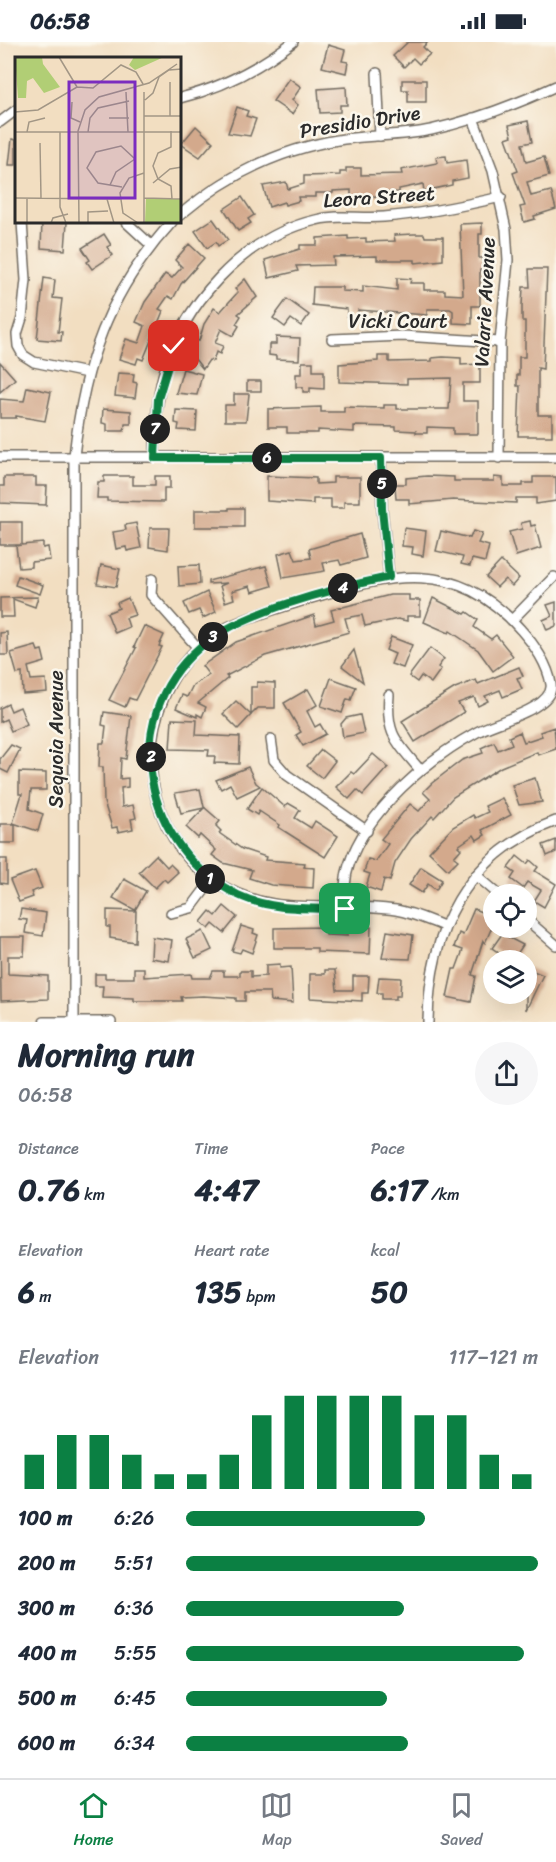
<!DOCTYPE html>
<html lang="en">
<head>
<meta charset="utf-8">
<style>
  body { margin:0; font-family:Sriracha,sans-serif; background:#f6f6f7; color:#1f2937; height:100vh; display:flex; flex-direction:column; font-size:22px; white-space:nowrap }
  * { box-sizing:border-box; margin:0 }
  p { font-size:20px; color:#747a83 }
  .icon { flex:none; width:33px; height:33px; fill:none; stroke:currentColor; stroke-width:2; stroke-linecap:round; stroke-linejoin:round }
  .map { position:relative; height:980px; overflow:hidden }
  .side { display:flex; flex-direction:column; background:#fff; flex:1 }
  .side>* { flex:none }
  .fabs { position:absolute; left:483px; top:842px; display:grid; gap:12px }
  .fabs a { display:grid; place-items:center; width:54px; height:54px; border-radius:50%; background:#fff; box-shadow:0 6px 24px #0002; font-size:30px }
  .pin { position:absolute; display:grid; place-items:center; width:51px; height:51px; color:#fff; margin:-26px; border-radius:12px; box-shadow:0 3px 9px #0006 }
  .km { position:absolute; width:30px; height:30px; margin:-15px; border-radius:50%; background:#222; color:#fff; font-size:16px; line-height:30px; text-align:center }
  .round { display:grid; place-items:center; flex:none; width:63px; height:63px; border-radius:32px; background:#f6f6f7 }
  .headline { display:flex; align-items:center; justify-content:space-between; height:102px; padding:0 18px }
  h1 { font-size:33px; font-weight:700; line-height:45px }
  .metrics { display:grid; grid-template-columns:repeat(3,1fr); gap:9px; height:102px; padding:6px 18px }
  .metrics div { display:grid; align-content:center }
  .metrics b { font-size:30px; font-weight:700 }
  .metrics small { font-size:16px; font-weight:400 }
  .metrics p { font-size:16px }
  .chart { height:168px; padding:12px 18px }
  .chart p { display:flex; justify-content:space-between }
  .chart svg { width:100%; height:108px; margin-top:6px; stroke:#0b8043; stroke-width:6 }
  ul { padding:0 18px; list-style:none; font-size:20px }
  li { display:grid; grid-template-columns:96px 72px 1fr; align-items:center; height:45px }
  li i { height:15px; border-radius:8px; background:#0b8043 }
  .status { display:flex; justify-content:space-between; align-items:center; height:42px; padding:0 30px; background:#fff; direction:ltr }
  .status svg { height:16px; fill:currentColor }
  .menu { display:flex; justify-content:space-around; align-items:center; height:84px; border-top:2px solid #e0e1e3; background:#fff; font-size:16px; color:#747a83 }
  .menu a { display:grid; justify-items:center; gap:3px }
  .menu .on { color:#0b8043 }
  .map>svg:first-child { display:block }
  .building { fill:#d3a98c }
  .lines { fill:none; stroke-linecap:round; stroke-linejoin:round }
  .minor-casing { stroke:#716a60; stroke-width:12 }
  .minor { stroke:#fff; stroke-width:9 }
  .route-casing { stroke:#fff; stroke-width:12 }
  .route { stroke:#0b8043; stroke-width:8 }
  .labels { text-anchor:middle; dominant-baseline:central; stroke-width:5; stroke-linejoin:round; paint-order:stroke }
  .street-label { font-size:20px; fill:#2b2b2b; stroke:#fbf7ec }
  .inset-road { fill:none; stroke:#a29685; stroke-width:1.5 }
  .view { fill:#7b2cbf; fill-opacity:0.15; stroke:#7b2cbf; stroke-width:3 }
  .inset-edge { fill:none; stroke:#2b2b2b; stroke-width:3 }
</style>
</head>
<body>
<div class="status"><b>06:58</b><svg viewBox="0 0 49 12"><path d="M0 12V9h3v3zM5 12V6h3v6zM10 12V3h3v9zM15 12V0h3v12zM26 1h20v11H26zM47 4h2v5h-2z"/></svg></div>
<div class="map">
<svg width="556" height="980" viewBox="0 0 556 980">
  <rect width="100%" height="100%" fill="#fbf7ec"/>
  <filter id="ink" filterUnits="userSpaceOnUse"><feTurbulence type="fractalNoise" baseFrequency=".0167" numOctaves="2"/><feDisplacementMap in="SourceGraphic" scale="12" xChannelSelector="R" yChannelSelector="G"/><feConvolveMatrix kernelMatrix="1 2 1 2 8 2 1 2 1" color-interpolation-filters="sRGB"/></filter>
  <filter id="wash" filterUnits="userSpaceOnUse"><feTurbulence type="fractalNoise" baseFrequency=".008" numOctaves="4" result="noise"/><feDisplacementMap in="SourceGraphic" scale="24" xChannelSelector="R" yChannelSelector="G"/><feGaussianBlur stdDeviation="1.35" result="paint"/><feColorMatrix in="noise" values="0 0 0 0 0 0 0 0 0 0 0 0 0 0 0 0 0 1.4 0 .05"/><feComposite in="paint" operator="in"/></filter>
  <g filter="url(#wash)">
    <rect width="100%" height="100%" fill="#f2dec1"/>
    <g id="blocks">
      <!-- building -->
      <g class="building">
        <path d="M408,0H428L423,5L430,12L419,22L413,16L404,25L393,14Z"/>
        <path d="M328,3L345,8L342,19L348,20L346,31L322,25Z"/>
        <path d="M289,36L301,45L292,58L298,63L292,72L273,59Z"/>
        <path d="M402,38H426V60H408V48H402Z"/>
        <path d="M346,45L347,63H340V70L320,71L318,47Z"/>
        <path d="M237,65L248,69L246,74L256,77L250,94L228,91Z"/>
        <path d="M528,79L532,100L522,102L526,120L544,115L549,134L527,140L531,154L551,149L556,167L534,174L535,177L524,180L520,165L525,164L513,131L518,129L506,96L512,94L509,83Z"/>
        <path d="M196,84L213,100L200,115L181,102Z"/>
        <path d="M12,97L16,98V123H9Z"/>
        <path d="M446,114L447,121L466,118L468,136L452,139V143L424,149L423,142L399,147V150L381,151V154L351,155V148L333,149V151H315V155H298L299,159L285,163L284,160L269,165L263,144L286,140L288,147L304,142V134L340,133V130H346V126H361V133L402,132L401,128L437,121L436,115Z"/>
        <path d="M242,155L254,173L248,177L251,181L238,189L224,167Z"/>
        <path d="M213,177L228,198L218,204L216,200L207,206L195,189Z"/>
        <path d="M42,180H67L65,208L41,206Z"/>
        <path d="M482,181V192H479V216H483V228H480V264H472V282L453,281V269L450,267H427V273L358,268V274H347V267L312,263L313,245H342V249L363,250V244L397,248V236L411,237L410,241H424V248H445V252L463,253L460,182Z"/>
        <path d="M104,192L111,203L107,205L113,213L92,227L87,220L90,218L82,206Z"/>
        <path d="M414,192H424L425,195H443V218L415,221V218H377V214L333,215L334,223L296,224L298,229L269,236L265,218L300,207V203H317V196L348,194V197L366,196V200L395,199L394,193Z"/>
        <path d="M189,202L204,216L181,242L173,257L168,254L159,267L163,269L143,318L138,316L136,322L119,317L126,297L139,301L145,284L136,280L145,260L165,232L172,236L182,225L175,218Z"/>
        <path d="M529,227H547L543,327L538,326V373H552V394H518L520,344H517V333H519V315H525V279H522V264L523,245H530Z"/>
        <path d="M44,236L55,238L53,256L62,257L58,290H62L61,299L37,297Z"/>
        <path d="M245,237L257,255L238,272L241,274L236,282L239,284L233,294L221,287L215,301L223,304L220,312L216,310L213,319L209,318L203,327L190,311L195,298L199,299L204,282L214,266L220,270L238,250L235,247Z"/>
        <path d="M287,257L309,273L301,284L291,277L285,285L273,276Z"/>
        <path d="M276,295L300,296L299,318L276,317V314L269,313V302H276Z"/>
        <path d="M378,314H389V320L432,319V316L443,315L461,316V323L480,322V341H463V359H478V392H453V386L427,385V391H416V389L396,388V385L354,384V390L318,388V391H287V385H268V367L321,365V370H344V365L384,366V363H397V367H449L451,336L407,337V342L339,340V322L378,319Z"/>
        <path d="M0,320L15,337L0,350Z"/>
        <path d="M302,320H313V329H324V347L310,346V350H303V345H296V332H302Z"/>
        <path d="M183,327L202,332L197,353L176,351Z"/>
        <path d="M118,331L134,332L133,340L137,341L135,356L115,354Z"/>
        <rect x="247" y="339" width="14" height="10"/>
        <path d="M27,345L51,350L45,379L16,374V376H0V357L24,359Z"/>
        <path d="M234,352H249L246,379H225V363H234Z"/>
        <path d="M103,367L131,369V382H125L124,389H107V382L102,381Z"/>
        <path d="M176,368L197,369L196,389L178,388L179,382L175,381Z"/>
        <path d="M104,434H133V443H155V434H170V446H164V460L107,459V456H97L98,440H104Z"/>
        <path d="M267,434L316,436V442L333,441V435H360V460H344V466H331V457H313V462L267,459Z"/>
        <path d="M427,434L454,435V439H494V435L503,436V444H523V441H533V435H556V459L536,462V456H516V461L453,458L409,462V457H396L395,442H406V436Z"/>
        <path d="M4,435H36V444H47L46,463L0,461V444H4Z"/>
        <path d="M229,466H244V485H195V468H229Z"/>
        <path d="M530,479L531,484L535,483L541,506L516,514L509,490L522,487L521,481Z"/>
        <path d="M0,480H22V503L43,501V506L48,505L50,518L31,520V525L19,526L16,504L21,503H0Z"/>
        <path d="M136,481L141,506L127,509L126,505L116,507L113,490L126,488L125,483Z"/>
        <path d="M150,486H169L168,508L149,505Z"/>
        <path d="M404,486L426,489L423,514L412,512L413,505L402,504Z"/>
        <path d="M441,489L470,496L473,489L482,492L478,501L489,504L485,520L472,517L470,524L461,522L463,515L436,509Z"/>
        <path d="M360,492L366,516L341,523L339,518L323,521L325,529L283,536L278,512L292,508L296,518L311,516L309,507Z"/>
        <path d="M501,519L519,536L512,544L505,537L497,545L486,535Z"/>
        <path d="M101,523L120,527L116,545L97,542Z"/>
        <path d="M199,523L200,542L179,544L178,524Z"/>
        <path d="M266,524L272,544L252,550L250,544L232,549L234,557L225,560L220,544L227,541L208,542V539Z"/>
        <path d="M18,534L43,543L40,552L15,543Z"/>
        <path d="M207,550L216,570L203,576L199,568L189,572L184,561Z"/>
        <path d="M390,553H409V558H420V574H407V579L398,577L365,584L362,573L345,576L349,590L265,614L226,634L228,636L198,661L206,665L202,675L197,672V675L176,666L182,653L187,655L193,643L209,633L202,624L236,600L314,573L316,583L334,578L331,568Z"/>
        <path d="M38,555L35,565L13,557L14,575H0V556Z"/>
        <path d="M128,556L135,573L126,576L129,585L115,591L107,571L119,566L117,561Z"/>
        <path d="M433,556L465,572L467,570L478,578L474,585L491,597L496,593L513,614L493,629L478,608L450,589L449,591L424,580Z"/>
        <path d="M556,560V584L547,588L543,578L552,574L547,563Z"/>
        <path d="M144,584L164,593L159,604L162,605L135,658L129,656L125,665L109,658L136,606L134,605Z"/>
        <path d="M7,590L8,613H0V591Z"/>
        <path d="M391,595L412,603L403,626L391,622L395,612L386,608Z"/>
        <path d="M36,604L38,609L42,608L45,620L28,625L31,638L46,637L47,650L23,652L22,631L17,632L11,611Z"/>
        <path d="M430,606L444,617L438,625L441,627L431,641L421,634L417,640L409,634Z"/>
        <path d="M354,608L363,640L342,624Z"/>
        <path d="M519,625L523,634L517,636L522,647L503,655L500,648L485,654L488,659L478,664L474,655L458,661L464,670L415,700L402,679L455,646L476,638L478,642Z"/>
        <path d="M331,636L356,645L351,658L347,657L342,671L321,664Z"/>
        <path d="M257,640L275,641V666H258L251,673V645H257Z"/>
        <path d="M308,647L317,663L307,669L315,685L320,682L326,692L303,704L296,693L301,690L284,661Z"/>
        <path d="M236,659L251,673L238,687L223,672Z"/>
        <path d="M8,662L11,669L20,665L27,682L11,689L6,677L0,680V666Z"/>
        <path d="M104,670L131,674L126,717L121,716L120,737L128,736V745L121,746L122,765L133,763L136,776L131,777L133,787L118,790L117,785L112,786L110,779L104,760L103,725H99L100,701H104L106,684L102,683Z"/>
        <path d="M360,673L364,691L343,695L341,682L346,676Z"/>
        <path d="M172,677L197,678L196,693L240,695L239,722L214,721L215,714H208L209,708L170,707Z"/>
        <path d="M554,685L556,707L538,713L537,710L501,725L453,755L434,776L432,774L411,797L395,821L390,839L384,837L381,850L366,845L370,832L364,830L368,817L376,819L388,802L381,797L410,762L419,769L430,757L423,750L432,741L462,718L483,711L481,706L494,700L498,708L512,702L509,695L520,690L524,700L542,694L540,690Z"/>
        <path d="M11,703L20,707L8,731L0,727V717Z"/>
        <path d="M321,708L335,719L322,736L307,724Z"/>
        <path d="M373,712L388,725L363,753L357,748L349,757L336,745L351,730L354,732Z"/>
        <path d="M248,725L256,741L260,744L237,755L230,742L221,747L216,738Z"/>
        <path d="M19,730L46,731V748H31L29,767L43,772L38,789L13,781L22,752H19Z"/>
        <path d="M535,736L542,760L519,763L512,743Z"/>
        <path d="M262,745L285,765L288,761L300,768L295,776L311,786L315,779L338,794L325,815L278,785L280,783L259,769L257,773L247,767Z"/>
        <path d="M200,747L204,765L220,779L216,784L221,789L219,791L242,807L266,815L265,818L305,821L304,825L314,826L313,846L271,843L249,836L252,828L223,821L212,813L216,808L200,793L198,796L186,785L204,766L181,771L175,751Z"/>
        <path d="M502,756L511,773L482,788L485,793L477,798L474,793L458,804L461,807L454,815L458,818L448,828L429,810L453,785L473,773L475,776L488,770L485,764Z"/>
        <rect x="0" y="782" width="15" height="19"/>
        <path d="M556,798V810L547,814L543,803Z"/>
        <path d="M156,813L167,825L170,822L178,830L167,840L164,837L155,846L139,830Z"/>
        <path d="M517,814L527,822L530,818L538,825L535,829L556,842L544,865L534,859L541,848L527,840L523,846L511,837L515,831L508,826Z"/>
        <path d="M0,817H7V842L0,841Z"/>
        <path d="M421,825L442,838L436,848L428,842L422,851L409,843Z"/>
        <path d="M35,829L42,846L31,850L33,855L19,860L10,838Z"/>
        <path d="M124,837L146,849L135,868L113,856Z"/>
        <path d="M224,864L237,875L224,891L213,882L209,887L201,880L210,869L216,874Z"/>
        <path d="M21,867L46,871L43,894L25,891L27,878L19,877Z"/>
        <path d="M474,867L493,875L489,884L492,885L485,901L483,899L472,933L476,934L471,960L447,955L453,927H456L463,908L454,905L459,891L463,893Z"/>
        <path d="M107,868L136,869L135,900L110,896V885H107Z"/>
        <path d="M241,884L254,888L253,891L258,893L252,911L242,907L240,911L232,909Z"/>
        <path d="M326,885V893L347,894V888L371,885L370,912L317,910V906H274V886Z"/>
        <path d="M203,889L212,908L195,916L186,897Z"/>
        <path d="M387,889L413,893L410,917L382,916Z"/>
        <path d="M502,892L523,903L513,918H498L502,913L492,906Z"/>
        <path d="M0,895H25L24,914H8V932L48,934V957L1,959Z"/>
        <path d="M152,895L172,898L169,919L151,916Z"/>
        <path d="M280,922V926L291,925L293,961L271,959L270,950H245V959H236V956L203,954L181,955L182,959H134V956L102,955L103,944H95V932H105V936H134V926H144V935L191,932L192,936H210L213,929H224V934H240V929H251V935L266,934V923Z"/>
        <path d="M526,926L543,933L526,968Z"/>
        <path d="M325,928H335L337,948H353V934H369L368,951H362V959L310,956V932H325Z"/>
        <path d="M379,935L401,936L400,954H396V957H382V951H377Z"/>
      </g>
    </g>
  </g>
  <g filter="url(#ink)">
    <use href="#blocks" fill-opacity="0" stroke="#716a60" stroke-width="1.5"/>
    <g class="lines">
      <!-- minor casing -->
      <g class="minor-casing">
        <g id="minor">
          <path d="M377,31L380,94"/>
          <path d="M180,56C221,46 259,26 293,0"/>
          <path d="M473,76L493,129L506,187L508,218L500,300L499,416"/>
          <path d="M0,80L16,68"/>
          <path d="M180,173C227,133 282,106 344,97C373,93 402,94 431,88C475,78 515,63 556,44"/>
          <path d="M22,180L26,238L22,276L17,292L18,304L23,313L34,320L87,331"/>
          <path d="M126,180L151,203"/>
          <path d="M332,297L403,294L500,300"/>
          <path d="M0,415H556"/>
          <path d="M155,415C155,388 156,361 163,334C182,263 243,195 316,178C338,172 361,177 384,175C424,172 462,164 501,155"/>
          <path d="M381,416L382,467L389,535"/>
          <path d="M152,537L151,553L198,606"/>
          <path d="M512,578L554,535"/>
          <path d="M389,653C386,693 396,699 420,728"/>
          <path d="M271,697L274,718L287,733L367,789"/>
          <path d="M476,833L498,852"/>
          <path d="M345,867C345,852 344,837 349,823C366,769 429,716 477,690C495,680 555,666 551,642C548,623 534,602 521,588C457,515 390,532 308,557C280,566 252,573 226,586C170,616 144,681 153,741C159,779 181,817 214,839C275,879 330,858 396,868C413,871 428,878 444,884"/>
          <path d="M171,871L191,866L212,838"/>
          <path d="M526,877L556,903"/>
          <path d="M44,980H111"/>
          <path d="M74,980V414C84,321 108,250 172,180"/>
          <path d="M428,980C429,889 466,812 556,779"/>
        </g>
      </g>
      <!-- minor -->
      <use href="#minor" class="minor"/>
    </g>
  </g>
  <g class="lines" filter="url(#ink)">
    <!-- route casing -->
    <g class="route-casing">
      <path id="route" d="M174,304L158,357L155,416H381L382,467L389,535C336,546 239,570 199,606C117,678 143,806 238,853C271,869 309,866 345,867"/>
    </g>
    <!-- route -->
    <use href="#route" class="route"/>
  </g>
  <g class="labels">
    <!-- street labels -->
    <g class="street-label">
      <text transform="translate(360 80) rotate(-9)">Presidio Drive</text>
      <text transform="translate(379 155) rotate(-4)">Leora Street</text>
      <text transform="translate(485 260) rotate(-87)">Valarie Avenue</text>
      <text x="398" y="279">Vicki Court</text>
      <text transform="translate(56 697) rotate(-90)">Sequoia Avenue</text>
    </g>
  </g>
  <!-- overview -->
  <g transform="translate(15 15)">
    <rect width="166" height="166" fill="#f2dec1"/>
    <path d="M0,0H27L28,7L45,30L29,36L18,21L12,24L11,41H3ZM119,0H149L120,13L114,8ZM131,142H166V166H130Z" fill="#b1ce75"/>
    <path class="inset-road" d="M44,0L62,30M111,35L113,75M130,43L138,36L144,20L154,13L167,12M57,45L56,61L65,65M0,55L23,53L62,30L78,31L106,8L121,15L128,27M129,59H167M155,59V25M94,61H114M156,74V90L143,96L138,109L143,122L156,129L157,142M0,75H167M12,75L14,65L30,61M45,75V150L51,166M73,75L75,61L83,51L114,44M25,86L26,141M0,96V120M138,126L155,112L167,110M95,128L101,115L120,102L106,89L81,95L72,111L83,126L107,130M0,141L105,142M129,141L167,142M92,142L99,166M12,166V142M36,166L38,161L53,157M64,166L63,74L70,53L84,40L134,26L162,7M73,166V155L93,154M123,166L108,156L105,136L114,121L129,116M129,166V35"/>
    <path class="view" d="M54,25H120V141H54Z"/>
    <rect width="166" height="166" class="inset-edge"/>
  </g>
</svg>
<div class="fabs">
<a><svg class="icon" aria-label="locate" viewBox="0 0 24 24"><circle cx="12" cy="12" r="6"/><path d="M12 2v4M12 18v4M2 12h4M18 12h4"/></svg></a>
<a><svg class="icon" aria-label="layers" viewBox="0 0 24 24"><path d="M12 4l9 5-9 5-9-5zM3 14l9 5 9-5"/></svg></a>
</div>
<div class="pin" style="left:345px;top:867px;background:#1e9e55"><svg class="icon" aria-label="arrive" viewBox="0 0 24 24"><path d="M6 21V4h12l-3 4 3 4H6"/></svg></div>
<div class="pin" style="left:174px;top:304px;background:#d93025"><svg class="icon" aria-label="check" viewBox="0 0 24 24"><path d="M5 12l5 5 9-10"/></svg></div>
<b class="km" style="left:210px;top:837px">1</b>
<b class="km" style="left:151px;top:715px">2</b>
<b class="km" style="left:213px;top:595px">3</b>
<b class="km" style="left:343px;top:546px">4</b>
<b class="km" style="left:382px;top:442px">5</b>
<b class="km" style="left:267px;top:416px">6</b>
<b class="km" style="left:155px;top:387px">7</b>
</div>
<section class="side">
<div class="headline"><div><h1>Morning run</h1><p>06:58</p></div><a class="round"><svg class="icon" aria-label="share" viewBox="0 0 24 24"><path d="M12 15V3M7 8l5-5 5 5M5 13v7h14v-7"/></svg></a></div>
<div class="metrics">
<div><p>Distance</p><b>0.76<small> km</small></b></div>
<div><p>Time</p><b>4:47</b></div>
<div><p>Pace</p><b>6:17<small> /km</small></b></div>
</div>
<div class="metrics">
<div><p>Elevation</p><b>6<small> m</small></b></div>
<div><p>Heart rate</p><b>135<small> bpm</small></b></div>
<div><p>kcal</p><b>50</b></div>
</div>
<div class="chart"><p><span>Elevation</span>117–121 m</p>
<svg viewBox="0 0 160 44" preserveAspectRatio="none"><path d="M5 44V30M15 44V22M25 44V22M35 44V30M45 44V38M55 44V38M65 44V30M75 44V14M85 44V6M95 44V6M105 44V6M115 44V6M125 44V14M135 44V14M145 44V30M155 44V38"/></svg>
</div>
<ul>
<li><b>100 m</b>6:26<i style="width:68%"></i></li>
<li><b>200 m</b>5:51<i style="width:100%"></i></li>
<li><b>300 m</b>6:36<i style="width:62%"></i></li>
<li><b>400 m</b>5:55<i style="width:96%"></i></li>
<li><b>500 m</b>6:45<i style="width:57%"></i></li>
<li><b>600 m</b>6:34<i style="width:63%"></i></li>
</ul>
</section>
<nav class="menu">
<a class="on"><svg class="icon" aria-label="home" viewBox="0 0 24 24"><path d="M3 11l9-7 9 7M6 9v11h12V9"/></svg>Home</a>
<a><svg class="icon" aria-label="map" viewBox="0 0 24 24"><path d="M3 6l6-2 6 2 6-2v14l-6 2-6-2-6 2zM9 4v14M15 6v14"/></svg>Map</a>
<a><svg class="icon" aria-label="saved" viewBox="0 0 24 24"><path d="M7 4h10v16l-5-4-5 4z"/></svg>Saved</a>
</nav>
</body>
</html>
